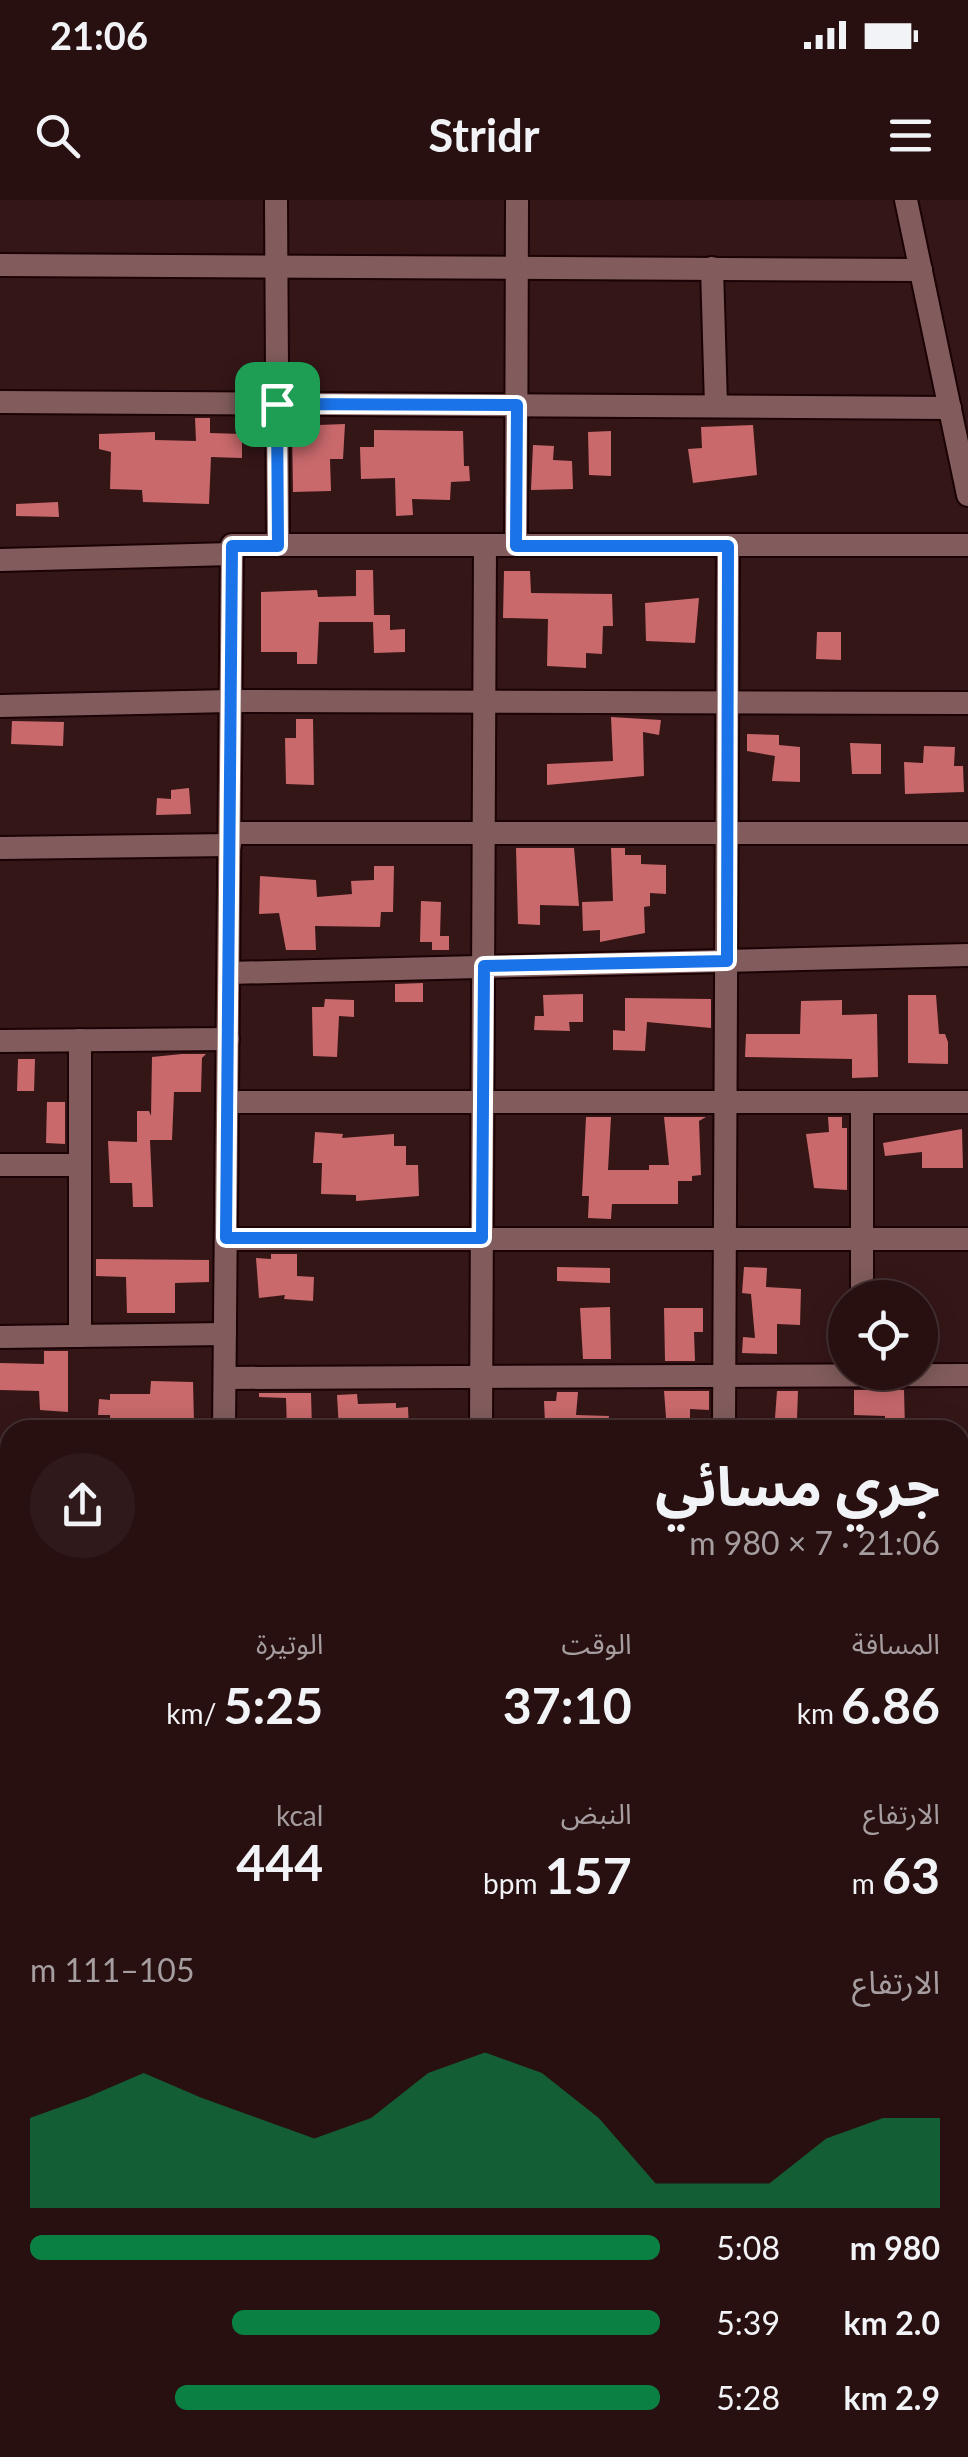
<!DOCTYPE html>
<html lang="ar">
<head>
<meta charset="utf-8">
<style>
  body { margin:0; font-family:Lato,"Noto Sans Arabic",sans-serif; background:#30191a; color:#f1f3f6; direction:rtl; height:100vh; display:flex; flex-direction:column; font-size:38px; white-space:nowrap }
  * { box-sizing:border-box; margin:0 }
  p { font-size:32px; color:#a59d9f }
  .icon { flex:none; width:55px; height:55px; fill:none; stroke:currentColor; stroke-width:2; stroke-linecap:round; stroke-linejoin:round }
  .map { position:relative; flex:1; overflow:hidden; direction:ltr }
  .details { position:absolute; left:0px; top:1220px; width:970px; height:1038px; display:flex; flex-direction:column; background:#281011; border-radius:30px 30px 0 0; box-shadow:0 5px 25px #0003,0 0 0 2px #443031; direction:rtl }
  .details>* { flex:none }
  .tools { position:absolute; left:828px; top:1080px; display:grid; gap:20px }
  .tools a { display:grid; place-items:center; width:110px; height:110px; border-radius:50%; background:#281011; box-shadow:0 5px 25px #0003,0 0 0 2px #443031; font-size:50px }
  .pin { position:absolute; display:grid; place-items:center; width:85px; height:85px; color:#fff; margin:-42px; border-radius:20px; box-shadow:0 5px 15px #0006 }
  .round { display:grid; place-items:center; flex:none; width:105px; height:105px; border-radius:52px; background:#30191a }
  .overview { display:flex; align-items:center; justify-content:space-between; height:170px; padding:0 30px }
  h1 { font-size:55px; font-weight:700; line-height:75px }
  .figures { display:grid; grid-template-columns:repeat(3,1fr); gap:15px; height:170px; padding:10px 30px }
  .figures div { display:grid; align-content:center }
  .figures b { font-size:50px; font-weight:700 }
  .figures small { font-size:28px; font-weight:400 }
  .figures p { font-size:28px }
  .chart { height:280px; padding:20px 30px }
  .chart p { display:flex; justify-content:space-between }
  .chart svg { width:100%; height:180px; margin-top:10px; fill:#0b8043; opacity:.7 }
  ul { padding:0 30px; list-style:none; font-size:32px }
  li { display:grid; grid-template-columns:160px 120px 1fr; align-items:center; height:75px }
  li i { height:25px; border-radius:12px; background:#0b8043 }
  .status { display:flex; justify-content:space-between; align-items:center; height:70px; padding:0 50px; background:#281011; direction:ltr }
  .status svg { height:28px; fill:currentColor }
  header { display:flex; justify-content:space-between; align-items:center; height:130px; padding:0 30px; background:#281011; font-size:45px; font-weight:700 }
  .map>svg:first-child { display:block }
  .building { fill:#c9696c }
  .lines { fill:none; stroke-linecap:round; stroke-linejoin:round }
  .minor-casing { stroke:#1b0204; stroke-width:26 }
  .minor { stroke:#825c5c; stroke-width:22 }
  .route-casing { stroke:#fff; stroke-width:20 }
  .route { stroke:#1a73e8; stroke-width:12 }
</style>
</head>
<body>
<div class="status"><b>21:06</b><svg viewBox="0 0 49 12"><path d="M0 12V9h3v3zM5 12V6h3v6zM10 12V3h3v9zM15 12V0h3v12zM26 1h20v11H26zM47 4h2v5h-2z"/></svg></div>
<header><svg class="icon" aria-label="menu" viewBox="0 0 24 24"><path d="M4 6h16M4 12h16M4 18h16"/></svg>Stridr<svg class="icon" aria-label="search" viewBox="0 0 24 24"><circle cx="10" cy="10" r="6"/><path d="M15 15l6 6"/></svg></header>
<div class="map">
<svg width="968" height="2257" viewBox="0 0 968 2257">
  <rect width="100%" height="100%" fill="#351617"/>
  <!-- building -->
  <g class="building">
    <path d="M195,218H210V233L242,234V258L211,257L209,304L143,302L142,290L110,289L111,252L99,249V234L155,232V240L196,241Z"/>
    <path d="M345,224L343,259H330L331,291L293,292L292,226Z"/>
    <path d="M753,225L757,275L693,283L688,249L702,248L701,227Z"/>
    <path d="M374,230L463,231L464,266H469L470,281L451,282L450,300L412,299L413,315L396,316L395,278L361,279L360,247H374Z"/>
    <path d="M611,231V276L589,275L588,232Z"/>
    <path d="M533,245L554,246L553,260L572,261L573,289L531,290Z"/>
    <path d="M58,302L59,317L16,316V304Z"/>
    <path d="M356,370H373L374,415H390V430L405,429V452L374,453L373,422H319L317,464H297V452H261V392L317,390L318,397L356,396Z"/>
    <path d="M504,371H530L531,393L612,394L613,426H603L602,454L586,453V468L547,466L548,419L503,418Z"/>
    <path d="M699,398L695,443L646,441L645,403Z"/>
    <path d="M817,432H841V460L816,459Z"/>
    <path d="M611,517L661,520L659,535L643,532L644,576L547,585V564L613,561Z"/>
    <path d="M296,519H313L314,585L286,584L285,538H296Z"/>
    <path d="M12,521L64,522L63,546L11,544Z"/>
    <path d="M747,534L779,535V545L800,547V582L772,581L775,556L747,551Z"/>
    <path d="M850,543L881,544V574H852Z"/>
    <path d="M924,546L955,547L954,566H963L964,592L905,594L904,562L923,563Z"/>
    <path d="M189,588L191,614L156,615L157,598L171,599V590Z"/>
    <path d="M516,648H574L579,706L540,705V725L518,724Z"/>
    <path d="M611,648H625V655H641V664L666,665V694L650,693V706L644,707L645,733L600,742V730L583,731L582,702L613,701Z"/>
    <path d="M374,666H394L393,712H381L380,727L315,726L316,750H286L279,713L259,714L260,676L316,680L317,697L352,694L351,681L374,680Z"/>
    <path d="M421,701L441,702L440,736H449V750H432V742H420Z"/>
    <path d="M423,783V802H395V784Z"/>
    <path d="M583,794V822H569L570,831L534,830L535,816H544L543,795Z"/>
    <path d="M908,795H936L939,834H945L948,842V864L908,863Z"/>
    <path d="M625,798L711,799V828L647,822L645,851L613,850V830L625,831Z"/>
    <path d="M325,799L354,800V817L339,816L337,857L313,856L312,807H324Z"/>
    <path d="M842,800V815L877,814L878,877L852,878V859L745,857L746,834H800L801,801Z"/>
    <path d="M182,854H206L202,858L201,892H174L172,940H150L153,1007H133L132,983H110L108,941L137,942V911H149L151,916L152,857Z"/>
    <path d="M18,859H35L34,891H17Z"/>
    <path d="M47,902H65V944L46,943Z"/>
    <path d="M586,917H611L608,970H649V965H669L664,917H706L699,921L701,975L692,976V981H678V1004H612L611,1019L588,1018L589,996H582Z"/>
    <path d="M828,917H842V928H847V990L814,988L806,934L829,932Z"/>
    <path d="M962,929L963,968H922V952L885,956L883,943Z"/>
    <path d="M315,932L343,934L342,938L394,934V946H406V965H418L419,996L356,1001V995L321,994L322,963H313Z"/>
    <path d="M271,1054H297V1076L314,1077L313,1101L284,1099L285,1095L259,1098L256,1058L271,1059Z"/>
    <path d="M96,1059L209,1060V1082L175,1083V1113H127L126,1077L96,1076Z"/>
    <path d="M557,1067L610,1068V1083L557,1081Z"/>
    <path d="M744,1067L767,1068L766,1087L801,1089L800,1125L777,1124V1154L742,1153L743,1137L755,1138L751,1094L742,1093Z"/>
    <path d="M610,1107L611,1159H583L580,1108Z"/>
    <path d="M664,1108H703V1132H694L695,1161H665Z"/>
    <path d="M44,1151H68V1212L40,1210L39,1191L0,1190V1163L44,1164Z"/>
    <path d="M151,1181L193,1182L194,1223L162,1225L161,1230H110V1215H98L99,1199L110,1200V1194H150Z"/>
    <path d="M854,1190H904L905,1229H885V1216L854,1215Z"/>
    <path d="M664,1191H709V1210L690,1209V1230H667Z"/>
    <path d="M777,1191H798L797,1219L775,1218Z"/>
    <path d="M557,1192H578L576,1215L609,1216L608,1230H559V1224L545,1223L544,1201H556Z"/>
    <path d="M259,1193H311L312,1230H287L286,1198L259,1197Z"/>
    <path d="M357,1194L358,1204L396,1203V1208L408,1207L409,1230H339L337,1195Z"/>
  </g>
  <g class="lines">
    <!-- minor casing -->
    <g class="minor-casing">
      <g id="minor">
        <path d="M276,0L278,345"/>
        <path d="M906,0L968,295"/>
        <path d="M0,65L921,70"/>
        <path d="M712,68L716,206"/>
        <path d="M0,202L950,208"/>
        <path d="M516,345L517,0"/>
        <path d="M0,360L232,354"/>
        <path d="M0,506L231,501L968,503"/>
        <path d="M230,633H968"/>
        <path d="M0,648L230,645"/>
        <path d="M229,773L968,755"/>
        <path d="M80,840V1136"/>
        <path d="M0,841L228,839"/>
        <path d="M227,902H968"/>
        <path d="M862,902V1098"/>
        <path d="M0,965H80"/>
        <path d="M226,1039H968"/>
        <path d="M0,1137L225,1134"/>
        <path d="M225,1178L968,1175"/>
        <path d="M224,1230L232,345H968"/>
        <path d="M481,1230L485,345"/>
        <path d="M724,1230L728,345"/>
        <path d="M0,1274H10"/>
        <path d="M960,1319H968"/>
        <path d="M0,1472H10"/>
        <path d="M960,1472H968"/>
        <path d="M0,1615L10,1614"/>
        <path d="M960,1616H968"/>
        <path d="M0,1753H10"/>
        <path d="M960,1756H968"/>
        <path d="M0,1901H10"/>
        <path d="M967,1908L968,1805"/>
        <path d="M960,2088H968"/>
        <path d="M485,2248L486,2257"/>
        <path d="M304,2257L307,2248"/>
        <path d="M679,2257L744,2256"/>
        <path d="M932,2257V2248"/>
      </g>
    </g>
    <!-- minor -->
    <use href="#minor" class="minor"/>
  </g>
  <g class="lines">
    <!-- route casing -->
    <g class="route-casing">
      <path id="route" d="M277,204L517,205L516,346H728L727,761L484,766L482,1038H226L232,346H278Z"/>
    </g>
    <!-- route -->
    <use href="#route" class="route"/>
  </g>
</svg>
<div class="tools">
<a><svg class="icon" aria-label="locate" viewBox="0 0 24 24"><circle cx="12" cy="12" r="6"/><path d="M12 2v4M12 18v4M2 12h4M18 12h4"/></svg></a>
</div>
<div class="pin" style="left:277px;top:204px;background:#1e9e55"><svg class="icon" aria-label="arrive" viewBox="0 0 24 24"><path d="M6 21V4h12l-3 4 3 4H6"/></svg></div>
<section class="details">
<div class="overview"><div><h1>جري مسائي</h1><p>21:06 · 7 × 980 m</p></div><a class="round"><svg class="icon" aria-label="share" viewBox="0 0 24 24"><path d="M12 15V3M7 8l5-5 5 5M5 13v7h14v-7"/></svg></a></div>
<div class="figures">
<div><p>المسافة</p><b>6.86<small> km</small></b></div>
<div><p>الوقت</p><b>37:10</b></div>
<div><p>الوتيرة</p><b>5:25<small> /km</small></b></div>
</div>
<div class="figures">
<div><p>الارتفاع</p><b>63<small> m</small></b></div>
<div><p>النبض</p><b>157<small> bpm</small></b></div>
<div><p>kcal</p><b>444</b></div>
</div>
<div class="chart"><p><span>الارتفاع</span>105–111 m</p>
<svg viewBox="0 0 160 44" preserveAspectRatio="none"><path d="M0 44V22L10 17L20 11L30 17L40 22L50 27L60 22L70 11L80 6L90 11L100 22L110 38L120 38L130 38L140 27L150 22L160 22V44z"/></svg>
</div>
<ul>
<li><b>980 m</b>5:08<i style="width:100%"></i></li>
<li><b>2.0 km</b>5:39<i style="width:68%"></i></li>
<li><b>2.9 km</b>5:28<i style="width:77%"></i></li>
</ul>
</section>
</div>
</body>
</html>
